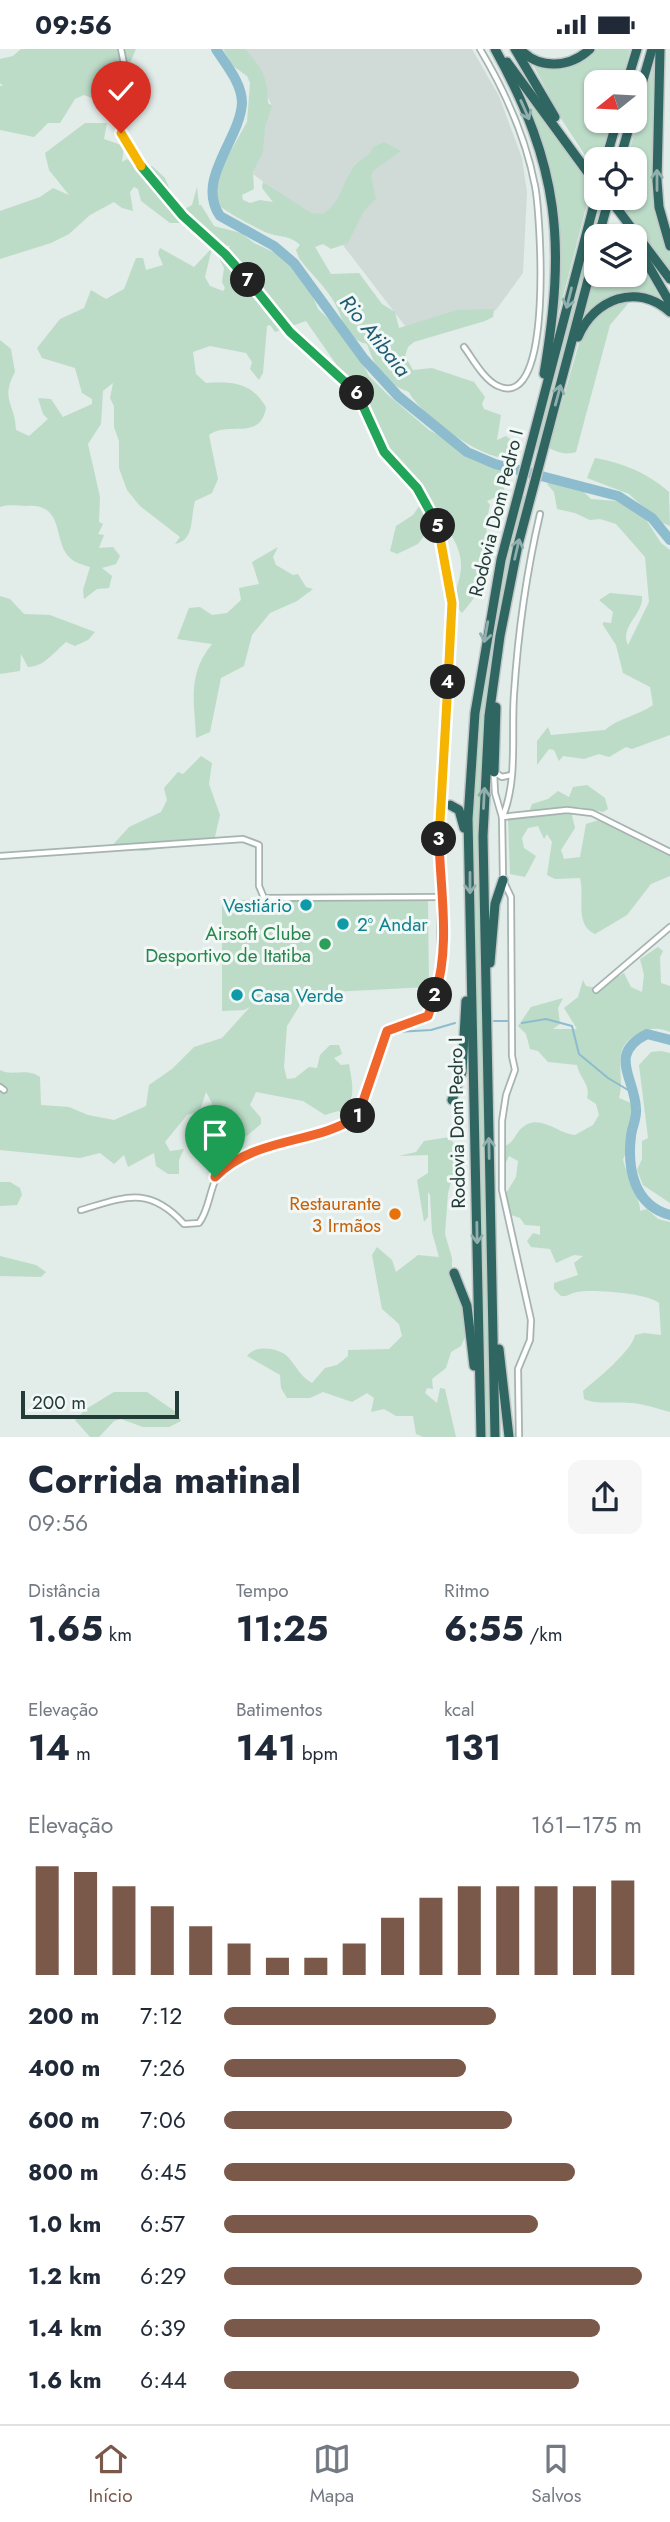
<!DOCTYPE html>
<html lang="pt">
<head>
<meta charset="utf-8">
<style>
  body { margin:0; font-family:Jost,sans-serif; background:#f6f6f7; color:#1f2937; height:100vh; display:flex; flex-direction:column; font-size:26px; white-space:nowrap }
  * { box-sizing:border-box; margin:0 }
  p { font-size:23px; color:#747a83 }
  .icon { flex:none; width:38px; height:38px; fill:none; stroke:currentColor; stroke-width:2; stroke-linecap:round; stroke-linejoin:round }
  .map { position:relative; height:1388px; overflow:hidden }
  .sheet { display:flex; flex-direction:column; background:#fff; flex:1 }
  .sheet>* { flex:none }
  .needle { width:46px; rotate:252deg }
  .controls { position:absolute; left:584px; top:21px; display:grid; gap:14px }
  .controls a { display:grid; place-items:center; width:63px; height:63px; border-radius:14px; background:#fff; box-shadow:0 2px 5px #0004; font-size:35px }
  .scale { position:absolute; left:21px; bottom:18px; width:158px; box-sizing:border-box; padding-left:7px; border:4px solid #233c38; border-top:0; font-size:19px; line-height:24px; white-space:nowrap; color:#233c38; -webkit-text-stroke:5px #f2f8f6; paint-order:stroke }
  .pin { position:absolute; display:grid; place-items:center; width:60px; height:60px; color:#fff; margin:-72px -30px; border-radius:50% 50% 50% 0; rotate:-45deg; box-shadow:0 0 7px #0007 }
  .pin .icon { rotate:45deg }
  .km { position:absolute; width:35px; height:35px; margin:-18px; border-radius:50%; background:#222; color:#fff; font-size:19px; line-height:35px; text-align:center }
  .round { display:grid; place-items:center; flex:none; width:74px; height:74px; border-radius:14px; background:#f6f6f7 }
  .head { display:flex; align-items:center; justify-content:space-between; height:119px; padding:0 28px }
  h1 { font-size:38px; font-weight:700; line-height:52px }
  .figures { display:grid; grid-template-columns:repeat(3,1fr); gap:10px; height:119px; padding:7px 28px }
  .figures div { display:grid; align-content:center }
  .figures b { font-size:35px; font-weight:700 }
  .figures small { font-size:19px; font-weight:400 }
  .figures p { font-size:19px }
  .chart { height:196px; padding:14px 28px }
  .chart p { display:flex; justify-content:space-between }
  .chart svg { width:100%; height:126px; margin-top:7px; stroke:#7b594a; stroke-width:6 }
  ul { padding:0 28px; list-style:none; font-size:23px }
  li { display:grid; grid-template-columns:112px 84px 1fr; align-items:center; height:52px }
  li i { height:18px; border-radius:9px; background:#7b594a }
  .status { display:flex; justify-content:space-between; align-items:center; height:49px; padding:0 35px; background:#fff; direction:ltr }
  .status svg { height:19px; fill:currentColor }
  .tabs { display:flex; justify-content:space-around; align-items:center; height:98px; border-top:2px solid #e0e1e3; background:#fff; font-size:19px; color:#747a83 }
  .tabs a { display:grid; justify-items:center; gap:4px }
  .tabs .selected { color:#7b594a }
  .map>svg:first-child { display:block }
  .built { fill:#d0dbd8 }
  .green { fill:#bcdcc8 }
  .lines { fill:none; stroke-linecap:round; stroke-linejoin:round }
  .stream { stroke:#8dbcce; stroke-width:2 }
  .river { stroke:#8dbcce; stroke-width:10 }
  .street-casing { stroke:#a5b4b0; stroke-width:8 }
  .highway-casing { stroke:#c1c8c7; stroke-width:12 }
  .street { stroke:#fff; stroke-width:4.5 }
  .highway { stroke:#306662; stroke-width:9 }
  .highway-bridge-casing { stroke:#c1c8c7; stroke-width:12; stroke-linecap:butt }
  .highway-bridge { stroke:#306662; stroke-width:9 }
  .oneway { stroke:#91afac }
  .split-1-casing { stroke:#fff; stroke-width:14 }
  .split-2-casing { stroke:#fff; stroke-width:14 }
  .split-3-casing { stroke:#fff; stroke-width:14 }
  .split-4-casing { stroke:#fff; stroke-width:14 }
  .split-5-casing { stroke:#fff; stroke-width:14 }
  .split-6-casing { stroke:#fff; stroke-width:14 }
  .split-7-casing { stroke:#fff; stroke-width:14 }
  .split-8-casing { stroke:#fff; stroke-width:14 }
  .split-9-casing { stroke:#fff; stroke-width:14 }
  .split-1 { stroke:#f0652b; stroke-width:9 }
  .split-2 { stroke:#f0652b; stroke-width:9 }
  .split-3 { stroke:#f0652b; stroke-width:9 }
  .split-4 { stroke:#f5b400; stroke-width:9 }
  .split-5 { stroke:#f5b400; stroke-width:9 }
  .split-6 { stroke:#22a559; stroke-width:9 }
  .split-7 { stroke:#22a559; stroke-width:9 }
  .split-8 { stroke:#22a559; stroke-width:9 }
  .split-9 { stroke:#f5b400; stroke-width:9 }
  .culture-dot { fill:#0f9aa8; stroke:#f2f8f6; stroke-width:2.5 }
  .leisure-dot { fill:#2e9e5b; stroke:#f2f8f6; stroke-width:2.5 }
  .food-dot { fill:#e8710a; stroke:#f2f8f6; stroke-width:2.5 }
  .labels { text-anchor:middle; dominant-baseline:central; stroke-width:6; stroke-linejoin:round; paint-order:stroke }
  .street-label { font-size:19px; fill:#233c38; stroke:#f2f8f6 }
  .culture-label { font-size:19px; fill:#0d838f; stroke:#f2f8f6; text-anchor:start }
  .leisure-label { font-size:19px; fill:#27864d; stroke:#f2f8f6; text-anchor:end }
  .food-label { font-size:19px; fill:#c56008; stroke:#f2f8f6; text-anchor:end }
  .water-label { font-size:21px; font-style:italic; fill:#205c75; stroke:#f2f8f6 }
</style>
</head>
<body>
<div class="status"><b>09:56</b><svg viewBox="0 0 49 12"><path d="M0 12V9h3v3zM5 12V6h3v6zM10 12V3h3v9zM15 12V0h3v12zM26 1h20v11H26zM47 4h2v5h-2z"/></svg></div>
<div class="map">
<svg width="670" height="1388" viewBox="0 0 670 1388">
  <rect width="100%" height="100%" fill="#e2ece8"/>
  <!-- built -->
  <path class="built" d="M245,0H472L499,47L522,109L527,143L523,224L496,261L412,286L339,191L253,125L271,55Z"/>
  <!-- green -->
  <g class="green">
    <path d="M21,0H136L130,14L119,17L108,51L102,53L84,46L75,50L60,74H48L34,88L0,81V37H3L0,34V10L13,7Z"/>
    <path d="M223,0H245C261,18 268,28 268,54L272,57L265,79L263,103L253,123L254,140L242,146L243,151L250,154L260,151L273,153L262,139L263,133L311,164L322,165C342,155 342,130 357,114C364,108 369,108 373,98L384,93L401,102L373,122L371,127L376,150L364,162L348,194L331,200L323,195L315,198L331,225L359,224L382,255L395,263L399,279L457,261L494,260L493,268L485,272L414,293L408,298L405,307L413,321L432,319L474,333L485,348L482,355L484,360L501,366L497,391L506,387L515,394L516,405C496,424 417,363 409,343C385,334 376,321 367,295C342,289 344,266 331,248C322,234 309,223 299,209L296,201L300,196C289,185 278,189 265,183C246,174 229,164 212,152L216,128L247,73L250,34L247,27L233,17Z"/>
    <path d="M593,0H630L622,33H597V72H611L600,110H597L596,123L562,71L531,12L550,17Z"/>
    <path d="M655,11L652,128L654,152L670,205V223L615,149H635V110H627Z"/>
    <path d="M518,36L592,136L554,282C559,231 565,178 550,127C541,96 529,66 518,36Z"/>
    <path d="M85,74H107L104,90L124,97L122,113L127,110L139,119L152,117L165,129L179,163L192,156L197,138L199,156H201L214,177L241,184L254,194L284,208L308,235L318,260L350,291L369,327L387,345L429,381L458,396L474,410L508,422L503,445L487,452L490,456C484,478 488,497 487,521C485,537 472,552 462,564C448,548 462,533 461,515C461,501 451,483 442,473L434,474L418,495L397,505L390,502L396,477L413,466L422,453L377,393L358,347L342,332L336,315L306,272L275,283L270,276L267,277L263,324L259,331L250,320L252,313L246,304L210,297L193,303L196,325L206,334C230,333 251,332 266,358C261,393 228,371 209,386L218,430L212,444L195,452C190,470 195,491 175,495L180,488L140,457L127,441L119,419V392L114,378V357L110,349L113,334L103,342L101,375L88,395L100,448L99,473L103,475L98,485L104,486L99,499L113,498L120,507L116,515L102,519L112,527L109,539L97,540L84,550L83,541L90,518C84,516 75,514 70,509C52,492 66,454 26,457C16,457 11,455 0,458V291L11,300L15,323C0,351 15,354 16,381L29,387L48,370L43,365L38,349L51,350L63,368L92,355V350L82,344L75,319L42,309L37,299L60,270L84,259L91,241L106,250L124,240L136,209H143L146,221L163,216L158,204L160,199L194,218L212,199L205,228L210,237L223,242L225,239L222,233L224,219L220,211L230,197L214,196L206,192L203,183L187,174H170L141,152L138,140L134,138L130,143L133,162L122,159L114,153L90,166L69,185L51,194L0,210V162L40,148L53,139L69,146L49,121L45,104Z"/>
    <path d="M599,149L604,153L539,401L533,400Z"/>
    <path d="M635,203L662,253L637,245L591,262L584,269L597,219V226H635Z"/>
    <path d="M632,250L610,276L576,403C566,406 559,404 549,399L582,284L602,259Z"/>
    <path d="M595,409C623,414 648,424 669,443L670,477L660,473L629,445L587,429Z"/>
    <path d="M549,433L583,442L591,450L616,452L635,461L645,469L661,494L670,501V686L632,700L626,698L609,708L599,705L584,710L563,707L559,712L554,701L549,700L537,716V692L548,678L551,686L605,681C618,669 638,667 653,656L650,638L623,624L616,596L603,576V573L611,574L613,563L599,551L610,544L642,547C644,565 619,578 628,596L649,553L645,508L616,475L600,470L590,471L575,464L557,460L554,443L547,435Z"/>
    <path d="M520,447H527L483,715L480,767L492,1388H485L473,766L480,654L502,523Z"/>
    <path d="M278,498L273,508L276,516L293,526L298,525L306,538L313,540L297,552L270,564L252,586L244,617L221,629L210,683L196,689C195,655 186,627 212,595L177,590L189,559L200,558L212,566L227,564L241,551L239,539L259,535L252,513Z"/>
    <path d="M0,547L10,550L24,565L50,566L95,583L88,591L75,597L66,593C54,603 44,618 28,618L21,605L20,622L0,625Z"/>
    <path d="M201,707L212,714L209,735L220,766L214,792L144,802L110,799L129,778L161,763L167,751L164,739L178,723L183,725Z"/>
    <path d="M587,736L605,749L608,760L603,763L579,758L571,762L575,779L561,801L564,810L580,808L586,775L599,771L670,807V827L651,835L627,866L595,885C574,876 585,847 580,829L555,830L547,826L552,793L547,785L544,790L538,777L528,779L522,789L524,799L536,807L525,828L510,825L508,770L514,765L529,763L532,755L548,750L558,742L569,748L573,738Z"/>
    <path d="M428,849L429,938L331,943L334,946C324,955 316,950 305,948L287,977L284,1018L287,1030L295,1029L309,1018L317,1019L320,1006L330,996H339L342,1005L334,1009L341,1016L349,1015C352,1034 357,1048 343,1064L338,1062L325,1066L303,1052L256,1043L250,1056L261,1069V1075L237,1095L225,1091L224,1074L207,1067L212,1054L206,1043L200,1062L187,1066L165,1093L170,1102L184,1100L179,1111V1125H168L156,1117L154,1104L128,1118L124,1106L114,1115L100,1104L80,1109L0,1101V1021C13,1028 26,1018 40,1028L41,1056L69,1058L88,1066L114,1071L146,1057L149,1036L172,1020L194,998L222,989L250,958L244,961L222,962V851Z"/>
    <path d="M658,898L663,902L660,908L661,934L670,937V983C657,978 651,979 638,985C609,999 626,1025 619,1049L631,1054L633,1061L627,1103L623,1110C626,1126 641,1150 640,1162L647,1160L658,1170L670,1173V1363C658,1360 645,1355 632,1354C617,1352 596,1356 584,1350L583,1342C596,1331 632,1302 635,1286L644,1284L661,1286L659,1254C647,1244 592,1240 577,1243C570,1244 568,1248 561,1247L554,1240V1234L578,1226L574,1214L583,1207L574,1206L556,1214L550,1200L531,1198L527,1192L533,1184L540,1186V1177L525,1176L520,1169L511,1166L503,1149L516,1128L518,1112L509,1107L505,1115V1097C515,1093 515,1084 523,1078C540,1064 558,1085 575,1086L593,1076L599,1066L596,1055L587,1049C591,1036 579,1028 577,1016L548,1013L538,1002L530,1000L526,985L518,977L531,958L563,949L558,959L560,975L553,980H577L564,959L578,948L583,931L586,937L597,939L624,924L631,938L642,943L644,926L640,910Z"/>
    <path d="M661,1002L670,1004V1154L643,1136L637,1121L642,1110V1092L648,1089L639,1016L651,1003Z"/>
    <path d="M450,1088L459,1104L448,1144L445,1185L452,1209V1225L462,1247L465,1288L461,1297L451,1303L446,1319L432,1330L433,1340L427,1339L425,1344L437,1354L440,1339L445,1340L456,1388H423L416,1385L413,1367H396L384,1360L371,1363L374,1349L367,1344L352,1353L323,1343L310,1349H287L281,1339L280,1326L247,1307C254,1296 278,1298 288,1308C296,1317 301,1328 312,1334L325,1319L337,1316L348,1307V1301L389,1300L402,1287L399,1275L382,1260L372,1206L377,1198L392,1211L396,1223L418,1206L439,1208L432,1183L430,1146L428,1143V1168L424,1173L417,1131L428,1124V1106L399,1107L416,1103L424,1092Z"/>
    <path d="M0,1133H10L20,1139L22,1146L17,1156L0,1157Z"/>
    <path d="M0,1207L36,1216L46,1223L41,1228L0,1227Z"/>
    <path d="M114,1343H147L176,1363L181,1372L169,1378H143L121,1370L114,1372L99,1388H90L75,1371L86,1360Z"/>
  </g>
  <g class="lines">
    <!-- stream -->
    <g class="stream">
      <path d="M494,972H509"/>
      <path d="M522,974L546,970L572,977L579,1005L608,1029L633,1044"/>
      <path d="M397,983L431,981L455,974"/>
    </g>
    <!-- river -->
    <g class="river">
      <path d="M216,0C226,16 242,34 242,54C240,91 195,131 220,167L274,197L294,214L364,310L398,347L467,403L495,415L618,447L652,469L670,491"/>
      <path d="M670,991L647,985C607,1005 635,1029 636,1060C637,1069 632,1078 631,1087C627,1120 634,1156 670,1166"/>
    </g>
    <!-- street casing -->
    <g class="street-casing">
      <g id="street">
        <path d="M121,0L124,15L116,67L131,102L183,167L225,205L290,283L356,343L384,403L417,439L440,481L452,554L440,756H449"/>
        <path d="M464,298C473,310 484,331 498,337C555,364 540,162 535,137C526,89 505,42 480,0"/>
        <path d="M511,726L502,728L494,723L495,744L502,768L503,831L511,848L512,1007L515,1021L506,1046L502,1072V1141L531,1271L530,1291L518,1320L519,1388"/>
        <path d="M503,767C518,730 511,684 514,645C518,584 526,525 540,465"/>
        <path d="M502,768L567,761L592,764L670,803"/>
        <path d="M0,807L243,790L259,796V837L264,849L442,848"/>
        <path d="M596,941L670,878"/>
        <path d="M0,1038L4,1041"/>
        <path d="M81,1161C125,1148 149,1136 184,1175L199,1174C212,1157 208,1132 226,1117C262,1086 321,1094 358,1067L360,1052L371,1036L387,982L427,967L440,932V756"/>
      </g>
    </g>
    <!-- highway casing -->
    <g class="highway-casing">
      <g id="highway">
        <path d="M495,0C560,118 566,194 544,325"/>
        <path d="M515,0L555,68"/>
        <path d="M520,0C539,21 570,19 590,0"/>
        <path d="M660,0L657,132L659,158L670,197"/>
        <path d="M507,13L597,136"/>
        <path d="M627,33L637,0"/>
        <path d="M635,59L652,0"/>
        <path d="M606,110L617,72"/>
        <path d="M620,110L631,72"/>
        <path d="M609,149L670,230"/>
        <path d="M599,187L602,175"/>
        <path d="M636,195L670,254"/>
        <path d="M578,288C594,250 637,233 670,263"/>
        <path d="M494,723L496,658"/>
        <path d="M450,756L459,761L464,779"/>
        <path d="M490,914L495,855L503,831"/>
        <path d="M452,1051L462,1023L466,952"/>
        <path d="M454,1224L467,1257L474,1317"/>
        <path d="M499,1300L509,1388"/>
        <path d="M481,1388L468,770L475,664L501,511L597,144"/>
        <path d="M495,1388L483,787L489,667L500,587L518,496L597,197"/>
      </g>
    </g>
    <!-- street -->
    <use href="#street" class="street"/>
    <!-- highway -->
    <use href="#highway" class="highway"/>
    <!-- highway-bridge casing -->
    <g class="highway-bridge-casing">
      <path id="highway-bridge" d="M602,175L609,149"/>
    </g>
    <!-- highway-bridge -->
    <use href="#highway-bridge" class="highway-bridge"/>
  </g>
  <!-- one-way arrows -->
  <defs><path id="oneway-shaft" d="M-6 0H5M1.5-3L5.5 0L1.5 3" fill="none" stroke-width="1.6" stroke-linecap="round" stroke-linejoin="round" transform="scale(1.75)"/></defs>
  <g class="oneway">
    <use href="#oneway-shaft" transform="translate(525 61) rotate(66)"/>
    <use href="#oneway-shaft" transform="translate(657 131) rotate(-90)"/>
    <use href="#oneway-shaft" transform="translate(569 249) rotate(104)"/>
    <use href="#oneway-shaft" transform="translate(558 346) rotate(-75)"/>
    <use href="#oneway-shaft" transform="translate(517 500) rotate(-77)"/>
    <use href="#oneway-shaft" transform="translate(486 583) rotate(100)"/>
    <use href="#oneway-shaft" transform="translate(484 749) rotate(-87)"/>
    <use href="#oneway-shaft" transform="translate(470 834) rotate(90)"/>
    <use href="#oneway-shaft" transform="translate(489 1099) rotate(-91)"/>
    <use href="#oneway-shaft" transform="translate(477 1184) rotate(89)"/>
  </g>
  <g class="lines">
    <!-- split-1 casing -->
    <g class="split-1-casing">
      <path id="split-1" d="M215,1128C255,1087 315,1096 358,1067"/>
    </g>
    <!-- split-2 casing -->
    <g class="split-2-casing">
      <path id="split-2" d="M358,1067L387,982L428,967L435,946"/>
    </g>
    <!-- split-3 casing -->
    <g class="split-3-casing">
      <path id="split-3" d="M435,946C451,897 440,840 439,790"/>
    </g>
    <!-- split-4 casing -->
    <g class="split-4-casing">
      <path id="split-4" d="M439,790L448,633"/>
    </g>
    <!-- split-5 casing -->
    <g class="split-5-casing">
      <path id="split-5" d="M438,477L452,554L448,633"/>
    </g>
    <!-- split-6 casing -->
    <g class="split-6-casing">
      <path id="split-6" d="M357,344L384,403L417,439L438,477"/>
    </g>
    <!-- split-7 casing -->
    <g class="split-7-casing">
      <path id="split-7" d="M248,231L290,283L357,344"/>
    </g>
    <!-- split-8 casing -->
    <g class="split-8-casing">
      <path id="split-8" d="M141,117L183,167L225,205L248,231"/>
    </g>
    <!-- split-9 casing -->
    <g class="split-9-casing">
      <path id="split-9" d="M121,84L141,117"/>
    </g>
    <!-- split-1 -->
    <use href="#split-1" class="split-1"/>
    <!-- split-2 -->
    <use href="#split-2" class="split-2"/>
    <!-- split-3 -->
    <use href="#split-3" class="split-3"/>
    <!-- split-4 -->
    <use href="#split-4" class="split-4"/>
    <!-- split-5 -->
    <use href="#split-5" class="split-5"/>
    <!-- split-6 -->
    <use href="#split-6" class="split-6"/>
    <!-- split-7 -->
    <use href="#split-7" class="split-7"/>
    <!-- split-8 -->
    <use href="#split-8" class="split-8"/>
    <!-- split-9 -->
    <use href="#split-9" class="split-9"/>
  </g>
  <!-- markers -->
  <g class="culture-dot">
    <circle cx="306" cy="856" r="7"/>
    <circle cx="343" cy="875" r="7"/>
    <circle cx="237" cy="946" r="7"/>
  </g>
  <circle class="leisure-dot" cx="325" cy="895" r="7"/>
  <circle class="food-dot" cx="395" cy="1165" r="7"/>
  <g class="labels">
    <!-- street labels -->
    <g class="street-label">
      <text transform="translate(496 464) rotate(-76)">Rodovia Dom Pedro I</text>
      <text transform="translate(457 1074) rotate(-91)">Rodovia Dom Pedro I</text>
    </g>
    <!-- culture labels -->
    <g class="culture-label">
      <text x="292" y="856" text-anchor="end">Vestiário</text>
      <text x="357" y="875">2º Andar</text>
      <text x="251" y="946">Casa Verde</text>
    </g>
    <!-- leisure labels -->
    <g class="leisure-label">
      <text x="311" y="884">Airsoft Clube<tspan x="311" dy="22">Desportivo de Itatiba</tspan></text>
    </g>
    <!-- food labels -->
    <g class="food-label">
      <text x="381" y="1154">Restaurante<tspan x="381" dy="22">3 Irmãos</tspan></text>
    </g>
    <!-- water labels -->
    <g class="water-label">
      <text transform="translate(375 287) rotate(51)">Rio Atibaia</text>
    </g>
  </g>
</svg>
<div class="controls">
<a><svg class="needle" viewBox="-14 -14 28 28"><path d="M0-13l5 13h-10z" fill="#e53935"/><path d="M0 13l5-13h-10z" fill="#747a83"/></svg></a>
<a><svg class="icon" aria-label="locate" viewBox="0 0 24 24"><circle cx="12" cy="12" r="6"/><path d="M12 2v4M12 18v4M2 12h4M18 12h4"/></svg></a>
<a><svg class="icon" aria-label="layers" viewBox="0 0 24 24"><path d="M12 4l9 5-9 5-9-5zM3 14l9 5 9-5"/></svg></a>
</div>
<div class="scale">200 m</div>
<div class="pin" style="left:215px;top:1128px;background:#1e9e55"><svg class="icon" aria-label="arrive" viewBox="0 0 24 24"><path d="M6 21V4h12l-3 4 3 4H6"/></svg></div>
<div class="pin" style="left:121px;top:84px;background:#d93025"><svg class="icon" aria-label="check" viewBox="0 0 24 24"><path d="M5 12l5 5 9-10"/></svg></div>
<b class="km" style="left:358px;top:1067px">1</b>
<b class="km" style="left:435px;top:946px">2</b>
<b class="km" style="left:439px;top:790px">3</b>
<b class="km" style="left:448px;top:633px">4</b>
<b class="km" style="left:438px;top:477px">5</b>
<b class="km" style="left:357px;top:344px">6</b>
<b class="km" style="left:248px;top:231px">7</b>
</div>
<section class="sheet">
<div class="head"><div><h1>Corrida matinal</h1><p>09:56</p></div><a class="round"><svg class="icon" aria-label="share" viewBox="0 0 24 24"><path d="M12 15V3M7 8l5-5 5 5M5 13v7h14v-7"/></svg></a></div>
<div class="figures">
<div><p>Distância</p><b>1.65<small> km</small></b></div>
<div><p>Tempo</p><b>11:25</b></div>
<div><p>Ritmo</p><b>6:55<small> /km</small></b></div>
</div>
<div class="figures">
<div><p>Elevação</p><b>14<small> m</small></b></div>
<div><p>Batimentos</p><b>141<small> bpm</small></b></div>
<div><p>kcal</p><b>131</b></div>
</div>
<div class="chart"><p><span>Elevação</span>161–175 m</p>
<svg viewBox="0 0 160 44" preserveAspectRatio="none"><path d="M5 44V6M15 44V8M25 44V13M35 44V20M45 44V27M55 44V33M65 44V38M75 44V38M85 44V33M95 44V24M105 44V17M115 44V13M125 44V13M135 44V13M145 44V13M155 44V11"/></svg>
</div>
<ul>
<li><b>200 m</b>7:12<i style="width:65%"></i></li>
<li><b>400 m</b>7:26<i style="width:58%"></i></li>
<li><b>600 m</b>7:06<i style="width:69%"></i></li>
<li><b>800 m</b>6:45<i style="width:84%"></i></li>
<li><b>1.0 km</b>6:57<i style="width:75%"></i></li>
<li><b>1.2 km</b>6:29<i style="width:100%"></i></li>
<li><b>1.4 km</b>6:39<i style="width:90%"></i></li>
<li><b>1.6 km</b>6:44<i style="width:85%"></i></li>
</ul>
</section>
<nav class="tabs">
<a class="selected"><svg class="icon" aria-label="home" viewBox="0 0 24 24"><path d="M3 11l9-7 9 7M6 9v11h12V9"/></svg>Início</a>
<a><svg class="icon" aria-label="map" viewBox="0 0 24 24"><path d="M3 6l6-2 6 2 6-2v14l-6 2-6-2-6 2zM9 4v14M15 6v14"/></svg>Mapa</a>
<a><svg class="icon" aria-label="saved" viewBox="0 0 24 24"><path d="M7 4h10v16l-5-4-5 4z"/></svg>Salvos</a>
</nav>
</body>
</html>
